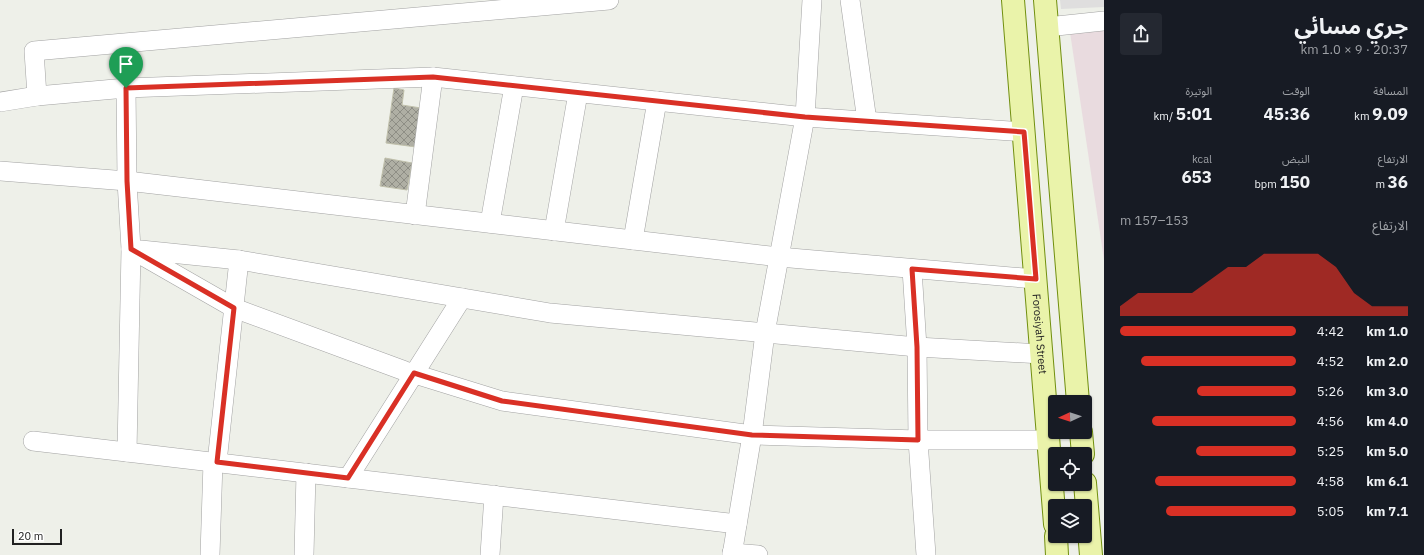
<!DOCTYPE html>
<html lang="ar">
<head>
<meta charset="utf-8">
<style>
  body { margin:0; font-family:"IBM Plex Sans","Noto Sans Arabic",sans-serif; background:#242831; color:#f1f3f6; direction:rtl; height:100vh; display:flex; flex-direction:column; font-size:15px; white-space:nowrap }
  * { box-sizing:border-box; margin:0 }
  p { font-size:13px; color:#9ea1a6 }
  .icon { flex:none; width:22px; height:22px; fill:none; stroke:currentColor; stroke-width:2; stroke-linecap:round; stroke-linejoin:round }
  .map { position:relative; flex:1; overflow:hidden; direction:ltr }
  .drawer { display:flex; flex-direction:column; background:#171b24; width:320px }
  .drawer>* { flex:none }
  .needle { width:26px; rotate:267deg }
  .fabs { position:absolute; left:1048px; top:395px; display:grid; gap:8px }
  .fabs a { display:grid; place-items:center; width:44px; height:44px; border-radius:4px; background:#171b24; box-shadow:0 1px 3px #0004; font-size:20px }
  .scale { position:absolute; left:12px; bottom:10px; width:50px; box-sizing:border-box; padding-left:4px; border:2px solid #212121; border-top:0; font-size:11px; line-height:14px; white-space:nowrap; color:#212121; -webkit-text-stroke:3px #fff; paint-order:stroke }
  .pin { position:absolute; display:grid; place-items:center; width:34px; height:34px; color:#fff; margin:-41px -17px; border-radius:50% 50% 50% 0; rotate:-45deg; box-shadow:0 0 4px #0007 }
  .pin .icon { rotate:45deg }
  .round { display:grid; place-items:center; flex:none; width:42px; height:42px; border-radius:4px; background:#242831 }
  .headline { display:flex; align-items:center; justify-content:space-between; height:68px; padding:0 16px }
  h1 { font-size:22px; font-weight:700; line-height:30px }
  .stats { display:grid; grid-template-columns:repeat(3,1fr); gap:6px; height:68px; padding:4px 16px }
  .stats div { display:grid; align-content:center }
  .stats b { font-size:17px; font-weight:700 }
  .stats small { font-size:11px; font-weight:400 }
  .stats p { font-size:11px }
  .chart { height:112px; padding:8px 16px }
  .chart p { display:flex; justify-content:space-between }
  .chart svg { width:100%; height:72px; margin-top:4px; fill:#d93025; opacity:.7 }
  ul { padding:0 16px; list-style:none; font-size:13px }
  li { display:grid; grid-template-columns:64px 48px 1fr; align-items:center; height:30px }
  li i { height:10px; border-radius:5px; background:#d93025 }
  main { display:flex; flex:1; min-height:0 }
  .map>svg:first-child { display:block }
  .residential { fill:#dfdede }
  .industrial { fill:#e9dbdf }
  .building { fill:url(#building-cross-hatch); stroke:#c1c1ac }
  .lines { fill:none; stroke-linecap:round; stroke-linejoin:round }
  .minor-casing { stroke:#a2a2a2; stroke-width:20 }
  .primary-casing { stroke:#718f0f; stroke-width:24 }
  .minor { stroke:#fff; stroke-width:19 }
  .primary { stroke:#eaf3aa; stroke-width:22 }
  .route-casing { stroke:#fff; stroke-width:8 }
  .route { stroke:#d93025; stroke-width:5 }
  .labels { text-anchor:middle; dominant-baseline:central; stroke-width:4; stroke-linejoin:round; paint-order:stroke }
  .street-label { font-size:11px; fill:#212121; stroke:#fff }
</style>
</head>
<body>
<main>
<section class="drawer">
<div class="headline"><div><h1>جري مسائي</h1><p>20:37 · 9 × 1.0 km</p></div><a class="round"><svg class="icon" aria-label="share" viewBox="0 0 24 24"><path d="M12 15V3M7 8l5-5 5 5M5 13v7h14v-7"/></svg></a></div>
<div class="stats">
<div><p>المسافة</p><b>9.09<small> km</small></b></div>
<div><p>الوقت</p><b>45:36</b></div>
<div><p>الوتيرة</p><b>5:01<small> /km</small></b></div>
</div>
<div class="stats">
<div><p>الارتفاع</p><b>36<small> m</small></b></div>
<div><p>النبض</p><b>150<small> bpm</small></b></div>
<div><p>kcal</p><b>653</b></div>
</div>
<div class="chart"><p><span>الارتفاع</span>153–157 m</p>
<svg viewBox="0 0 160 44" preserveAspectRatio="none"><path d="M0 44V38L10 30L20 30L30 30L40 30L50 22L60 14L70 14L80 6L90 6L100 6L110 6L120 14L130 30L140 38L150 38L160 38V44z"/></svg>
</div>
<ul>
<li><b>1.0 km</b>4:42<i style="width:100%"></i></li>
<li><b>2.0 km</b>4:52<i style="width:88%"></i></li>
<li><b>3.0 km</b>5:26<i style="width:56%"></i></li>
<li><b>4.0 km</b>4:56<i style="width:82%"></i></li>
<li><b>5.0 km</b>5:25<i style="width:57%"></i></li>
<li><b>6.1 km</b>4:58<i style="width:80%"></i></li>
<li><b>7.1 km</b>5:05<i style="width:74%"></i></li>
</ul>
</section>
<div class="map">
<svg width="1104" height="555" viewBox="0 0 1104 555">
  <defs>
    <pattern id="building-cross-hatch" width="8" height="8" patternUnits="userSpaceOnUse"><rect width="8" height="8" fill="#afafa4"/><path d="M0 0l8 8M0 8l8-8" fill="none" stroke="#8e8e85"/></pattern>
  </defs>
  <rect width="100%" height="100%" fill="#eef0e9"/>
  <!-- residential -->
  <path class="residential" d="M1060,0H1104V7L1061,9Z"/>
  <!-- industrial -->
  <path class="industrial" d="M1104,15V260L1068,19Z"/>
  <!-- building -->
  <g class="building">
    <path d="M394,88L404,90L402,105L421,108L416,147L386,143Z"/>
    <path d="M385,158L412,163L407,190L380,186Z"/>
  </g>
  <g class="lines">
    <!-- minor casing -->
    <g class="minor-casing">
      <g id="minor">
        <path d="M850,0L867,121"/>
        <path d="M1047,27L1104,21"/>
        <path d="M126,88L127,181L131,249L239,260L550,313L917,347L1041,354"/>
        <path d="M37,96L34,51L609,0"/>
        <path d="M0,102L37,96L126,88L433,77L805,117L1024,132"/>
        <path d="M0,171L127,181L779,257L1035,279"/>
        <path d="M415,215L433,77"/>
        <path d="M490,223L514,86"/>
        <path d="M554,231L578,93"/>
        <path d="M633,240L657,101"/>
        <path d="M912,269L917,347L918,440L926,555"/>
        <path d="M33,441L737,524"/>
        <path d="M127,452L131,249L234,308L405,371L502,401L752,435L918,440H1048"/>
        <path d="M217,462L239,260"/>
        <path d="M348,478L462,298"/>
        <path d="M732,553L758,555"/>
        <path d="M210,555L213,462"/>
        <path d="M304,555L306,473"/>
        <path d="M490,555L494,495"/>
        <path d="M732,555L752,435L765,333L805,117L812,0"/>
      </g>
    </g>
    <!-- primary casing -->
    <g class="primary-casing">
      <g id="primary">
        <path id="s1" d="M1013,0L1055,524"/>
        <path d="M1045,0L1078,402"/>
        <path d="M1081,432L1083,454"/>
        <path d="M1085,483L1091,555"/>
        <path d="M1056,536L1057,555"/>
      </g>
    </g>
    <!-- minor -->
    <use href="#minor" class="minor"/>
    <!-- primary -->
    <use href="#primary" class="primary"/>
  </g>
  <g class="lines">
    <!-- route casing -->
    <g class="route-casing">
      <path id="route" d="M433,77L805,117L1024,132L1036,279L912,269L917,347L918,440L752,435L502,401L414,373L348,478L217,462L234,308L131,249L127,181L126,88Z"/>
    </g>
    <!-- route -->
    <use href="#route" class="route"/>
  </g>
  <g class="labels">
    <!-- street labels -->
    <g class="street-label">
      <text stroke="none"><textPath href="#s1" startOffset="335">Forosiyah Street</textPath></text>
    </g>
  </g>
</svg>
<div class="fabs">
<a><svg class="needle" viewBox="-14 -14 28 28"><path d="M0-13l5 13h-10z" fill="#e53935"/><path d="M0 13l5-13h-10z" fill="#9ea1a6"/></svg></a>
<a><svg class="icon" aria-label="locate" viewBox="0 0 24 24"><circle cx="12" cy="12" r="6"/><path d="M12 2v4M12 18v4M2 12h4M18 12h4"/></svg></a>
<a><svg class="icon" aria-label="layers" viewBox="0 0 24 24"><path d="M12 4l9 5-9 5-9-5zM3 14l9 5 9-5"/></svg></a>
</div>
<div class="scale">20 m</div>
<div class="pin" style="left:126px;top:88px;background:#1e9e55"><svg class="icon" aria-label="arrive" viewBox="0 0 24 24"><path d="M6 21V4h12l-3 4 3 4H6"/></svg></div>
</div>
</main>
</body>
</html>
